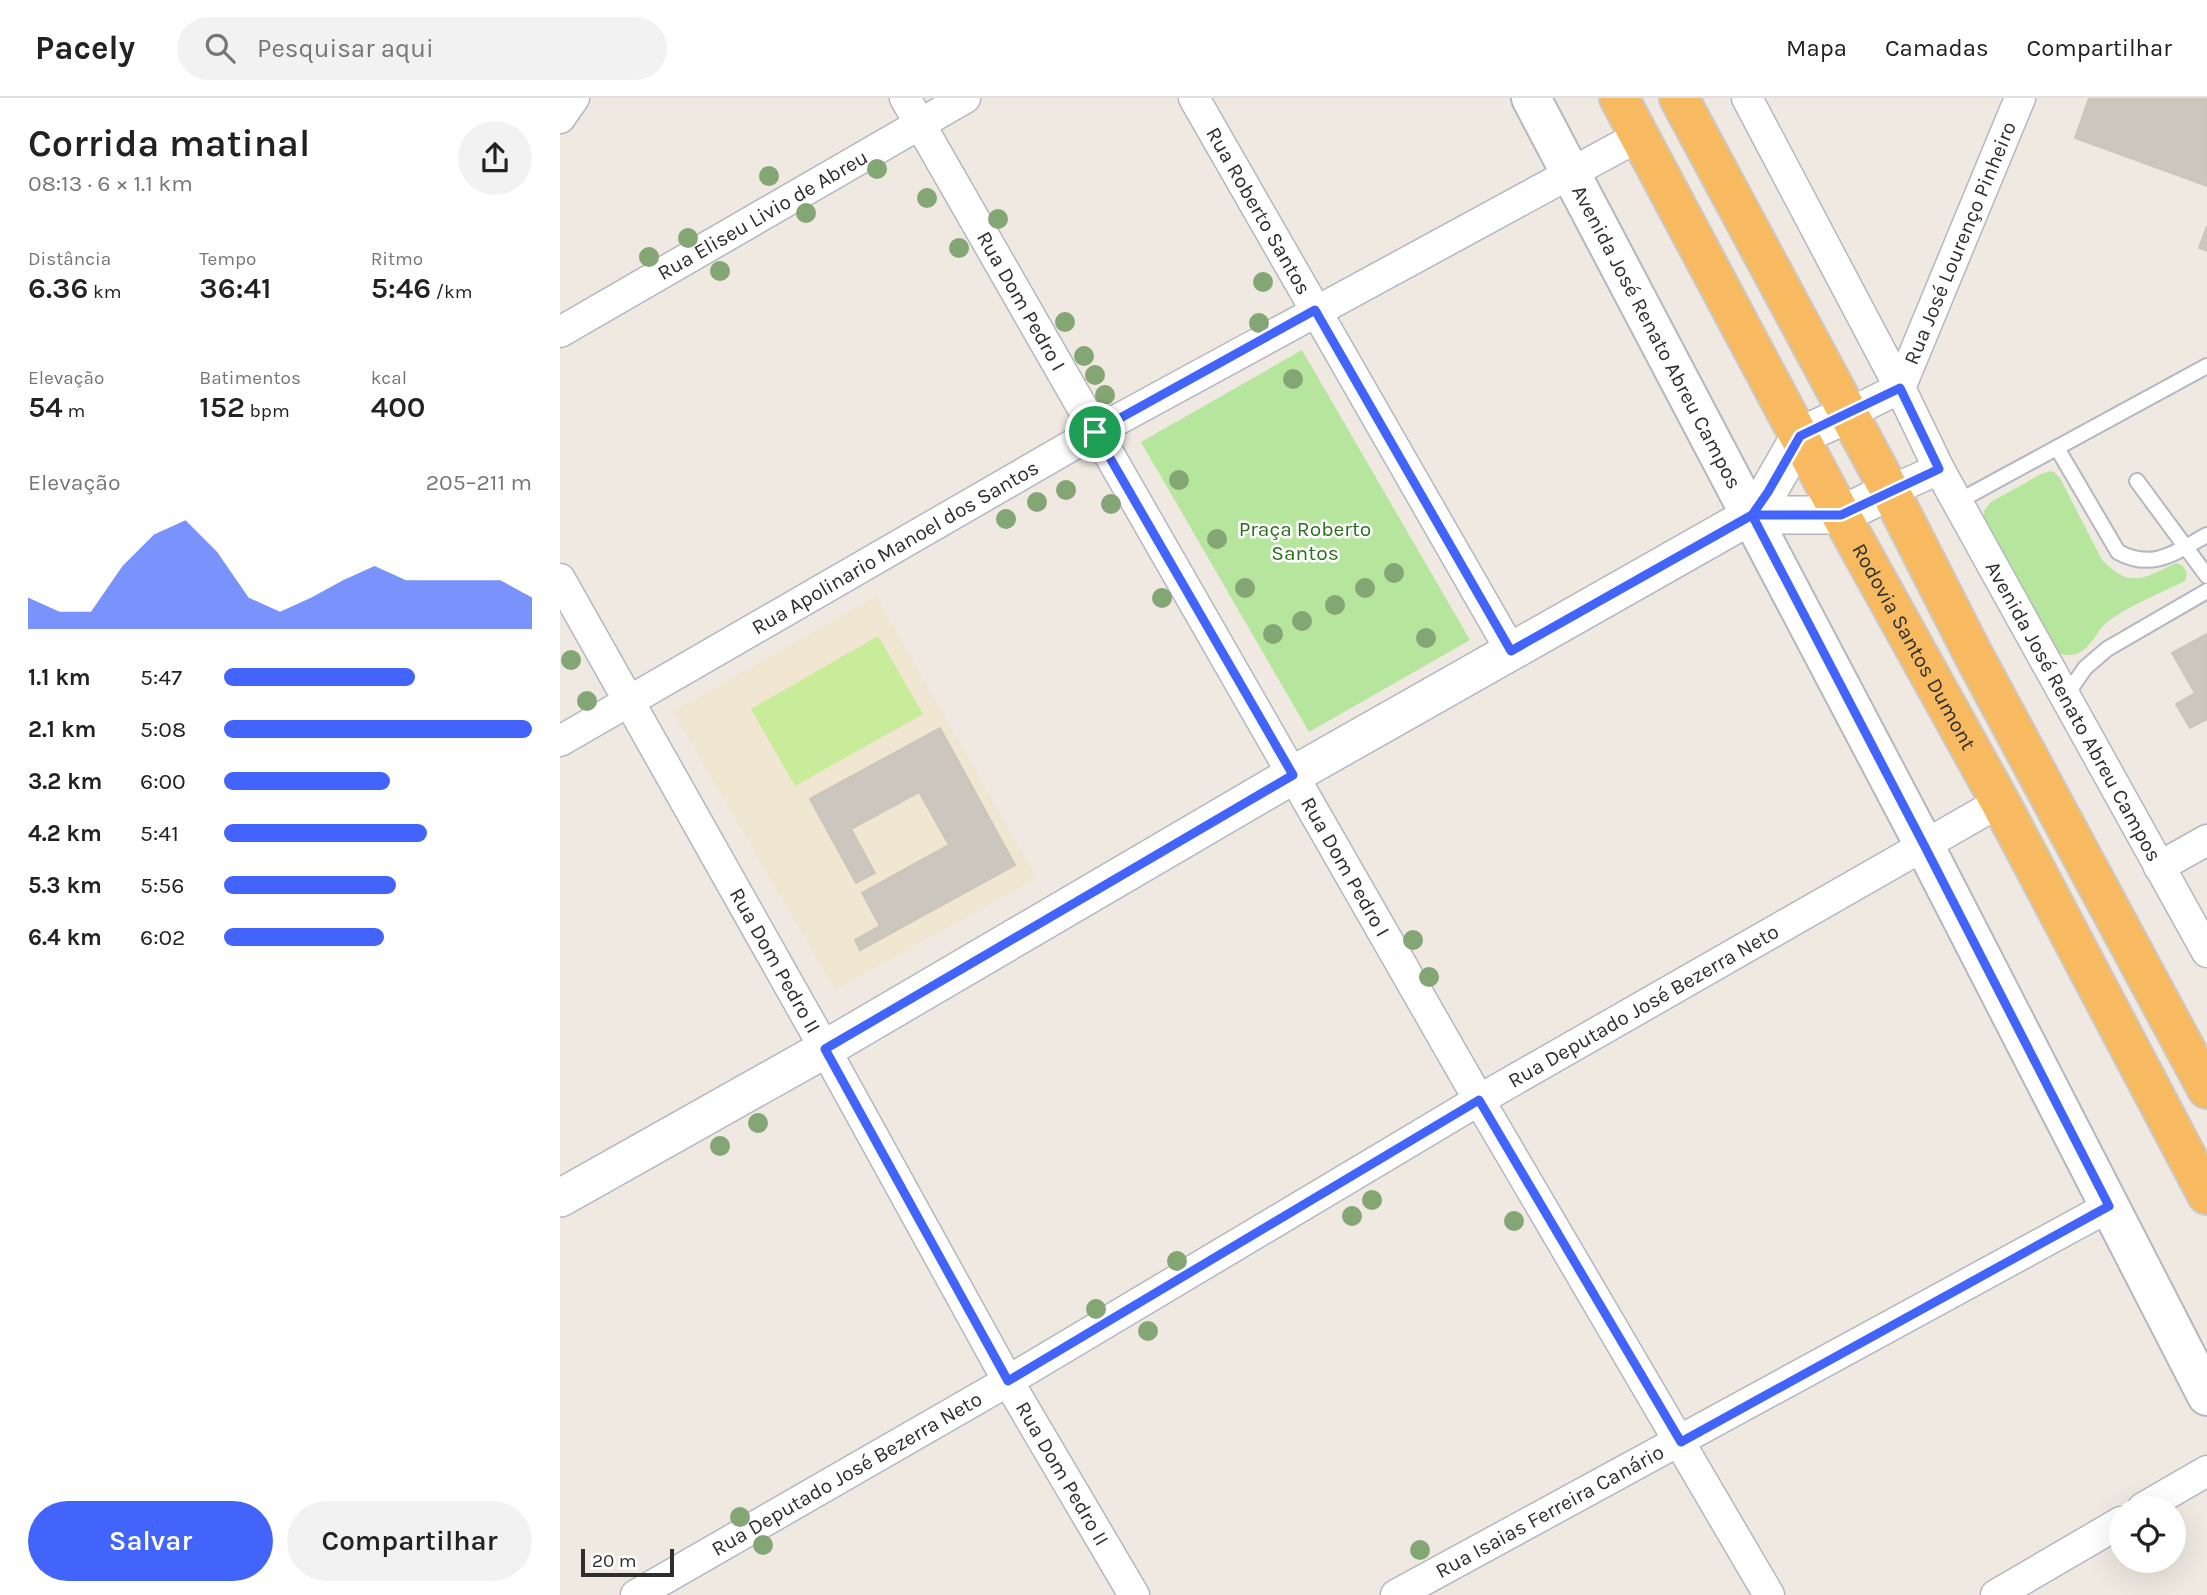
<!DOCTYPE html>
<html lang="pt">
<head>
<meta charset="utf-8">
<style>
  body { margin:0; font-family:Karla,sans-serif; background:#f2f2f2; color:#222; height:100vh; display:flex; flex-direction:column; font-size:26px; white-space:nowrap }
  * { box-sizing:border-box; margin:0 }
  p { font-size:23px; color:#767676 }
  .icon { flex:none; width:38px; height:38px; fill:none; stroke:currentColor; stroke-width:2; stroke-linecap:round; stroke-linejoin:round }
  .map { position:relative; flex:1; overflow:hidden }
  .side { display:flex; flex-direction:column; background:#fff; width:560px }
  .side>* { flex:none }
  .buttons { position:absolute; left:1549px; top:1398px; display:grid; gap:14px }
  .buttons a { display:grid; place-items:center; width:77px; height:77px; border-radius:50%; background:#fff; box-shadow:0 7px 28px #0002; font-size:35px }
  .scale { position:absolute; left:21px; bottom:18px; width:93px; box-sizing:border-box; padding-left:7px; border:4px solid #2e2e2e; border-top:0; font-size:19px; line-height:24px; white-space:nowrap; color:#2e2e2e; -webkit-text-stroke:5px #fff; paint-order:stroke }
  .pin { position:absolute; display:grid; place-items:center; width:60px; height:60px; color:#fff; margin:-30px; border:4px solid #fff; border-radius:50%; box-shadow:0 2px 7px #0007 }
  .round { display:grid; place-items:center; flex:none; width:74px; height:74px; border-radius:37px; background:#f2f2f2 }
  .overview { display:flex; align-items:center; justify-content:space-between; height:119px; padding:0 28px }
  h1 { font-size:38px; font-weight:600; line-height:52px }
  .metrics { display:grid; grid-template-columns:repeat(3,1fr); gap:10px; height:119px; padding:7px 28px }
  .metrics div { display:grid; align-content:center }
  .metrics b { font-size:30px; font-weight:600 }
  .metrics small { font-size:19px; font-weight:400 }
  .metrics p { font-size:19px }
  .chart { height:196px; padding:14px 28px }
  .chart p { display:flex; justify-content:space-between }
  .chart svg { width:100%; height:126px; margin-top:7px; fill:#4264fb; opacity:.7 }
  .action { display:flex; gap:14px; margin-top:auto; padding:14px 28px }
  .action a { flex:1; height:80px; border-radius:42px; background:#4264fb; color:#fff; font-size:28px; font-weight:600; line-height:80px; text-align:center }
  .action a+a { background:#f2f2f2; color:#222 }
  ul { padding:0 28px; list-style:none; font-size:23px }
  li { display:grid; grid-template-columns:112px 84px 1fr; align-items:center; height:52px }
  li i { height:18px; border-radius:9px; background:#4264fb }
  header { display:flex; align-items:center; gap:42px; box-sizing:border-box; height:98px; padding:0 35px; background:#fff; border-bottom:2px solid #e0e0e0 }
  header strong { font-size:33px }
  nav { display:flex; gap:38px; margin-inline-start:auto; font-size:24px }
  .search { width:490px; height:63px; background:#f2f2f2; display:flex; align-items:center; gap:18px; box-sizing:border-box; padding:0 24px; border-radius:38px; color:#767676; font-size:26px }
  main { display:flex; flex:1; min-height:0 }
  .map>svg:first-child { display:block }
  .education { fill:#f0e6d1 }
  .green { fill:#b6e59e }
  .pitch { fill:#c9ec9a }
  .building { fill:#cbc7bf; stroke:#cbc5ba; stroke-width:2 }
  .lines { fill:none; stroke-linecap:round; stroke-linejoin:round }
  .service-casing { stroke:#b4b7c1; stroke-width:18 }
  .minor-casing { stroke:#b4b7c1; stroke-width:33 }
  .tertiary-casing { stroke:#b4b7c1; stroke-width:40 }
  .secondary-casing { stroke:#b4b7c1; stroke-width:42 }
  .trunk-casing { stroke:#c9c9c9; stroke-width:42 }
  .service { stroke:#fff; stroke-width:14 }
  .minor { stroke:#fff; stroke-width:30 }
  .tertiary { stroke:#fff; stroke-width:37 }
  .secondary { stroke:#fff; stroke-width:38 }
  .trunk { stroke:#f8ba60; stroke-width:38 }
  .tree { fill:#84a574 }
  .route-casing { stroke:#fff; stroke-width:14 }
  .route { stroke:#4264fb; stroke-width:9 }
  .labels { text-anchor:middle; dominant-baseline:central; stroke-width:5; stroke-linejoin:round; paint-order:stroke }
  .street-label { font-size:21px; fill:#2e2e2e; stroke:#fff }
  .park-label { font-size:21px; fill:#2c6e1b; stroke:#fff }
</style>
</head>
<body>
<header>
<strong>Pacely</strong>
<div class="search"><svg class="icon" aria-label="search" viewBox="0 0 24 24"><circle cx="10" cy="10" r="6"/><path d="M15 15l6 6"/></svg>Pesquisar aqui</div>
<nav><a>Mapa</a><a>Camadas</a><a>Compartilhar</a></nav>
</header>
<main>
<section class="side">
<div class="overview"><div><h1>Corrida matinal</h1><p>08:13 · 6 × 1.1 km</p></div><a class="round"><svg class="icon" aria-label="share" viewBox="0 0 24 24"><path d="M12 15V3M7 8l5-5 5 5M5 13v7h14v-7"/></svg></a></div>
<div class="metrics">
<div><p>Distância</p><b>6.36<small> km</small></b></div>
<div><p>Tempo</p><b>36:41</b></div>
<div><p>Ritmo</p><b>5:46<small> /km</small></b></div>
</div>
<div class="metrics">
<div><p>Elevação</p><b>54<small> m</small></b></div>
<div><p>Batimentos</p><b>152<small> bpm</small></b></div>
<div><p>kcal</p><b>400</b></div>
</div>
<div class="chart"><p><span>Elevação</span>205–211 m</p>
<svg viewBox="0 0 160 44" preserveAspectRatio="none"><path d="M0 44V33L10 38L20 38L30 22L40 11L50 6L60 17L70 33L80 38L90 33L100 27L110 22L120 27L130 27L140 27L150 27L160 33V44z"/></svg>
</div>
<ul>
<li><b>1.1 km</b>5:47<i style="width:62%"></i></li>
<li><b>2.1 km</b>5:08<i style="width:100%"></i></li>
<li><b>3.2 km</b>6:00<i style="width:54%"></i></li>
<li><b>4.2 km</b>5:41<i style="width:66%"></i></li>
<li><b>5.3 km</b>5:56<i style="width:56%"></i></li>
<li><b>6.4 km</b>6:02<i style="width:52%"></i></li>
</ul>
<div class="action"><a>Salvar</a><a>Compartilhar</a></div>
</section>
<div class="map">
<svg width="1647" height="1497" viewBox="0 0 1647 1497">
  <rect width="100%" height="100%" fill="#efe9e1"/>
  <!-- education -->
  <path class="education" d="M316,498L477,780L275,892L113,614Z"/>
  <!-- green -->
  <g class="green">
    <path d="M742,252L910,542L749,634L581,344Z"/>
    <path d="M1490,373L1494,374L1500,380L1542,462C1572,492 1583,480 1616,465C1625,467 1629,474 1625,483C1599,496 1569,507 1546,525C1536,534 1532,548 1520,554C1511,559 1502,557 1493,554L1423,424L1424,413L1431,404L1481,376Z"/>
  </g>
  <!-- pitch -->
  <path class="pitch" d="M318,538L363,616L235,688L191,611Z"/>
  <!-- building -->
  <g class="building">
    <path d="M1529,0H1647V88L1515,40Z"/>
    <path d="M1647,128V153L1639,150Z"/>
    <path d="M1647,536V621L1630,630L1616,606L1635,595L1612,555Z"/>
    <path d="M380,630L455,767L300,852L295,842L320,828L302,795L389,747L359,694L291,731L315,775L296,785L250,701Z"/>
  </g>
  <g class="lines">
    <!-- service casing -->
    <g class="service-casing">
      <g id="service">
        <path d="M1497,350L1558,454C1593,473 1616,454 1647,437"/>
        <path d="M1577,383L1647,478"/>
        <path d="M1397,404L1647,268"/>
        <path d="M1505,599L1525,570L1547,551L1647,493"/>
      </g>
    </g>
    <!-- minor casing -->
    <g class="minor-casing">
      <g id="minor">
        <path id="s1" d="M345,0L919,1002L1209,1497"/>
        <path id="s2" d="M634,0L951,553"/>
        <path id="s3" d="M1187,0L1340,290L1379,371L1647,854"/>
        <path d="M0,20L14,0"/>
        <path id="s4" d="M0,234L405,0"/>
        <path id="s5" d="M1288,316L1340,290L1460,0"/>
        <path d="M1330,393L1379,371"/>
        <path id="s6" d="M0,481L265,951L448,1283L574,1497"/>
        <path id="s7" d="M0,643L535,334L1079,38"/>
        <path d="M1599,769L1647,742"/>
        <path d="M1583,1410L1647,1373"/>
        <path id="s8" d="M76,1497L448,1283L919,1002L1440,704"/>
        <path id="s9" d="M836,1497L1550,1108"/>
        <path d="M1436,1497L1561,1424"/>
      </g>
    </g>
    <!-- tertiary casing -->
    <g class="tertiary-casing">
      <g id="tertiary">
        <path d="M1192,417H1281L1330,393"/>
        <path d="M0,1100L265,951L733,677L1192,417L1208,394L1240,338L1288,316"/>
      </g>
    </g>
    <!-- secondary casing -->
    <g class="secondary-casing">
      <g id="secondary">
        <path id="s10" d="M971,0L1364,747L1647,1298"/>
      </g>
    </g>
    <!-- trunk casing -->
    <g class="trunk-casing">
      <g id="trunk">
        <path id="s11" d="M1059,0L1281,417L1440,704L1647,1097"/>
        <path d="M1119,0L1330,393L1413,556L1647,991"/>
      </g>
    </g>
    <!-- service -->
    <use href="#service" class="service"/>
    <!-- minor -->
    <use href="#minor" class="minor"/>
    <!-- tertiary -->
    <use href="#tertiary" class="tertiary"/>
    <!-- secondary -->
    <use href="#secondary" class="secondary"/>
    <!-- trunk -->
    <use href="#trunk" class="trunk"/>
  </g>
  <!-- trees -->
  <g class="tree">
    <circle cx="317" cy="71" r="10"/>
    <circle cx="209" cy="78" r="10"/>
    <circle cx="367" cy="100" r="10"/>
    <circle cx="246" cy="115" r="10"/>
    <circle cx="438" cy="121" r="10"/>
    <circle cx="128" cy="140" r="10"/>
    <circle cx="399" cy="150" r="10"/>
    <circle cx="89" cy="159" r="10"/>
    <circle cx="160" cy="173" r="10"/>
    <circle cx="703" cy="184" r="10"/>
    <circle cx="505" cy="224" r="10"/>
    <circle cx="699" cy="225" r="10"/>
    <circle cx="524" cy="258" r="10"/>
    <circle cx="535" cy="277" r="10"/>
    <circle cx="733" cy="281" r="10"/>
    <circle cx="545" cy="297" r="10"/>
    <circle cx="619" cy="382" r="10"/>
    <circle cx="506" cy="392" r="10"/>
    <circle cx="477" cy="404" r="10"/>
    <circle cx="551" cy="406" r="10"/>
    <circle cx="446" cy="421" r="10"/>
    <circle cx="657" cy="441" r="10"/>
    <circle cx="834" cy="475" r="10"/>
    <circle cx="685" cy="490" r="10"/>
    <circle cx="805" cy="490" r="10"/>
    <circle cx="602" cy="500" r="10"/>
    <circle cx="775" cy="507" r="10"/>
    <circle cx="742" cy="523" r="10"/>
    <circle cx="713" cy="536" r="10"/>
    <circle cx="866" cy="540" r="10"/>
    <circle cx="11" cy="562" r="10"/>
    <circle cx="27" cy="603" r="10"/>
    <circle cx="853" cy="842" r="10"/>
    <circle cx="869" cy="879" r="10"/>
    <circle cx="198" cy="1025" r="10"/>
    <circle cx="160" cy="1048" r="10"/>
    <circle cx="812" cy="1102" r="10"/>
    <circle cx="792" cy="1118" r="10"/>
    <circle cx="954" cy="1123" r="10"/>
    <circle cx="617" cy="1163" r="10"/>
    <circle cx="536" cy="1211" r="10"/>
    <circle cx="588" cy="1233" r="10"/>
    <circle cx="180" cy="1419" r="10"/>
    <circle cx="203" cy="1447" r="10"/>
    <circle cx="860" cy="1452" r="10"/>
  </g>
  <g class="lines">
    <!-- route casing -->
    <g class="route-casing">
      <path id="route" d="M535,334L733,677L265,951L448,1283L919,1002L1121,1344L1549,1108L1364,747L1192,417L1208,394L1240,338L1340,290L1379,371L1281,417H1192L951,553L755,212L535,334"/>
    </g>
    <!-- route -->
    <use href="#route" class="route"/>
  </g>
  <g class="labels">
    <!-- street labels -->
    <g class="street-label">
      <text stroke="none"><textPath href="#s2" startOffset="130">Rua Roberto Santos</textPath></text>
      <text stroke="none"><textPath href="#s4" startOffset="234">Rua Eliseu Livio de Abreu</textPath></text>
      <text stroke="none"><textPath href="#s5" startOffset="215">Rua José Lourenço Pinheiro</textPath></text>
      <text stroke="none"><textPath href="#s1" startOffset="234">Rua Dom Pedro I</textPath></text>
      <text stroke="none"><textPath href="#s10" startOffset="270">Avenida José Renato Abreu Campos</textPath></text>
      <text stroke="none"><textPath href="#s7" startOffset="387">Rua Apolinario Manoel dos Santos</textPath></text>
      <text stroke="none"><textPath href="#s11" startOffset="623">Rodovia Santos Dumont</textPath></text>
      <text stroke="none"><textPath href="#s3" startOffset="695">Avenida José Renato Abreu Campos</textPath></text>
      <text stroke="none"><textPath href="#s1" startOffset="886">Rua Dom Pedro I</textPath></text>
      <text stroke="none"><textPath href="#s6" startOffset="438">Rua Dom Pedro II</textPath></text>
      <text stroke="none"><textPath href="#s8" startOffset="1167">Rua Deputado José Bezerra Neto</textPath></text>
      <text stroke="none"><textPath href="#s6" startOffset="1026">Rua Dom Pedro II</textPath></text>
      <text stroke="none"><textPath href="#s8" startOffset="243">Rua Deputado José Bezerra Neto</textPath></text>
      <text stroke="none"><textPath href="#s9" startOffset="175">Rua Isaias Ferreira Canário</textPath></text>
    </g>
    <!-- park labels -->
    <g class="park-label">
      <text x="745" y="431">Praça Roberto<tspan x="745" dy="24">Santos</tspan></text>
    </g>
  </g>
</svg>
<div class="buttons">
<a><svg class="icon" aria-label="locate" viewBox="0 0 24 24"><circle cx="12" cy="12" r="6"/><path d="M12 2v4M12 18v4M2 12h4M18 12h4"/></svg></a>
</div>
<div class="scale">20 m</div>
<div class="pin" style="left:535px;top:334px;background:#1e9e55"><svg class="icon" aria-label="arrive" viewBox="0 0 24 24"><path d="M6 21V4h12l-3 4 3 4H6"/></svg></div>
</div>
</main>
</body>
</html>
